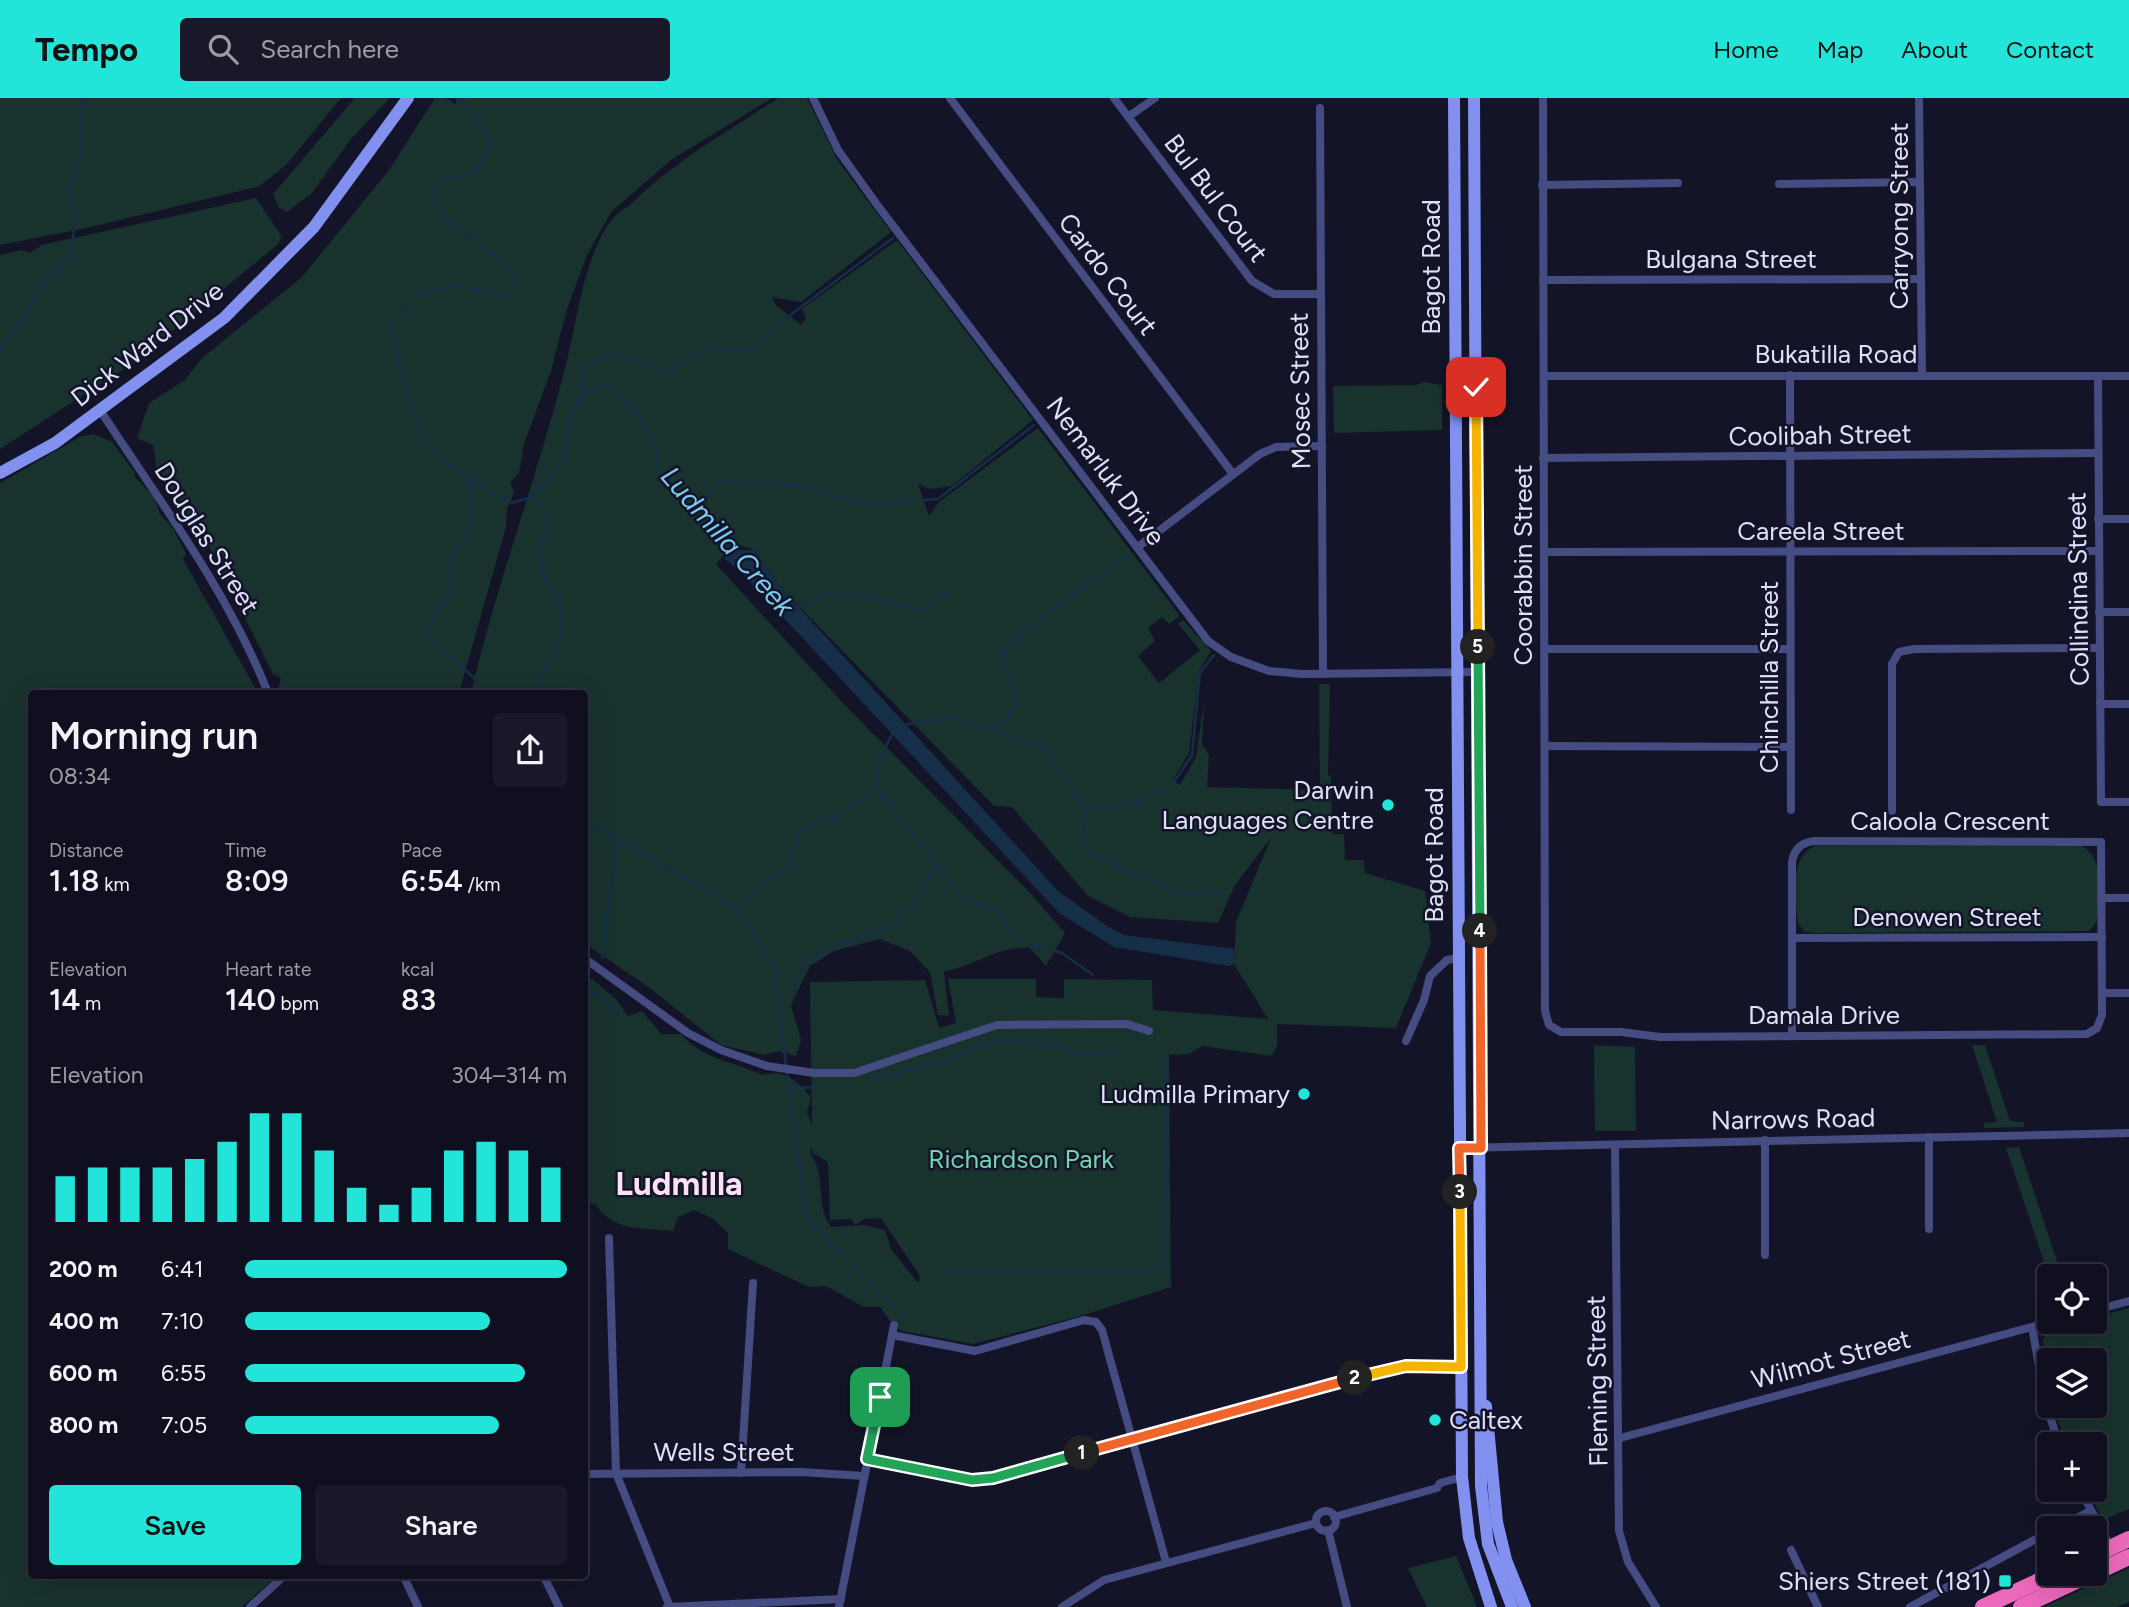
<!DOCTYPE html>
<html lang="en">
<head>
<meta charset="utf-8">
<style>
  body { margin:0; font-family:Figtree,sans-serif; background:#181828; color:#f1f3f6; height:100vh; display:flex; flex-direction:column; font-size:26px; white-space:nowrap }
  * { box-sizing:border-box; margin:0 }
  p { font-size:23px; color:#9b9ca4 }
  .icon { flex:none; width:38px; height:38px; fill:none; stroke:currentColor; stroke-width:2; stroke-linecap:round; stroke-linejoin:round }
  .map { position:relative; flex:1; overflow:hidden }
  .sheet { position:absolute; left:28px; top:592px; width:560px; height:889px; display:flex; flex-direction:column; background:#0f0f1f; border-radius:7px; box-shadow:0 7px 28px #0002,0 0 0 2px #2f2f3d }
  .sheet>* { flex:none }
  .tools { position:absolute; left:2037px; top:1166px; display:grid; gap:14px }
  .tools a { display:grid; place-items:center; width:70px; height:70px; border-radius:7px; background:#0f0f1f; box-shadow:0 7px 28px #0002,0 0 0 2px #2f2f3d; font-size:35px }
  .pin { position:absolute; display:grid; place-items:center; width:60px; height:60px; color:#fff; margin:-30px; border-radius:14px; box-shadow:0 4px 10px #0006 }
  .km { position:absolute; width:35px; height:35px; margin:-18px; border-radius:50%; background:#222; color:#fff; font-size:19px; line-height:35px; text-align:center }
  .round { display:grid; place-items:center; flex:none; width:74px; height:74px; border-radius:7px; background:#181828 }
  .head { display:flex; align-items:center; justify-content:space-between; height:119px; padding:0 21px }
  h1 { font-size:38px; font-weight:600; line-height:52px }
  .stats { display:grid; grid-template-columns:repeat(3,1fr); gap:10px; height:119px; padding:7px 21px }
  .stats div { display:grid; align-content:center }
  .stats b { font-size:30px; font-weight:600 }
  .stats small { font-size:19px; font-weight:400 }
  .stats p { font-size:19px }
  .chart { height:196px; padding:14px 21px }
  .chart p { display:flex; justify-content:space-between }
  .chart svg { width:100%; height:126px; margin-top:7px; stroke:#23e4d8; stroke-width:6 }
  .primary-button { display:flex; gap:14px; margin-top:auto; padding:14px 21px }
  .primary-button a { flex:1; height:80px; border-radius:7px; background:#23e4d8; color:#111; font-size:28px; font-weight:600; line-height:80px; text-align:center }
  .primary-button a+a { background:#181828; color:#f1f3f6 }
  ul { padding:0 21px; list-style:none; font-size:23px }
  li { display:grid; grid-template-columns:112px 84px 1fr; align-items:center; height:52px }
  li i { height:18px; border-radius:9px; background:#23e4d8 }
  header { display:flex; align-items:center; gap:42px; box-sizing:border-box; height:98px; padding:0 35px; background:#23e4d8; color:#111 }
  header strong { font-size:33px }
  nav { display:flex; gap:38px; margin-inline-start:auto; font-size:24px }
  .search { width:490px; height:63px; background:#181828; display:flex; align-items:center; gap:18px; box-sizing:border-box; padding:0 24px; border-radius:7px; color:#9b9ca4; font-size:26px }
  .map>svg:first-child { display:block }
  .green { fill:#18322d; fill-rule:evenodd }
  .water { fill:#142f47 }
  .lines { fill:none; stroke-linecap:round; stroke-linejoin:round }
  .stream { stroke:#142f47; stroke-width:2.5 }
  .street { stroke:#454c82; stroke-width:8 }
  .secondary { stroke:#8291f0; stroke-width:12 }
  .highway { stroke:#ed69bd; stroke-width:16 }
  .split-1-casing { stroke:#fff; stroke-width:14 }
  .split-2-casing { stroke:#fff; stroke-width:14 }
  .split-3-casing { stroke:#fff; stroke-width:14 }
  .split-4-casing { stroke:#fff; stroke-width:14 }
  .split-5-casing { stroke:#fff; stroke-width:14 }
  .split-6-casing { stroke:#fff; stroke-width:14 }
  .split-1 { stroke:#22a559; stroke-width:9 }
  .split-2 { stroke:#f0652b; stroke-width:9 }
  .split-3 { stroke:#f5b400; stroke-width:9 }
  .split-4 { stroke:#f0652b; stroke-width:9 }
  .split-5 { stroke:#22a559; stroke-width:9 }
  .split-6 { stroke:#f5b400; stroke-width:9 }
  .poi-dot { fill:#23e4d8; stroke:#141429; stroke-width:2.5 }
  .labels { text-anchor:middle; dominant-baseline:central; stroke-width:5; stroke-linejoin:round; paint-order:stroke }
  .street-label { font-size:26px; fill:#dfe1fb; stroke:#141429 }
  .poi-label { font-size:26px; fill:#dfe1fb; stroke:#141429; text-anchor:end }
  .park-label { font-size:26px; fill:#73d4ac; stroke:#141429 }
  .water-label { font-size:28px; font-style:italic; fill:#7acbef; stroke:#141429 }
  .district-label { font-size:33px; font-weight:bold; fill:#fbe1f6; stroke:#141429 }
</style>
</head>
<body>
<header>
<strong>Tempo</strong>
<div class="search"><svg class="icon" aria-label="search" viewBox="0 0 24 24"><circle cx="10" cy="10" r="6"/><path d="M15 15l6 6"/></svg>Search here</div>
<nav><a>Home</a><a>Map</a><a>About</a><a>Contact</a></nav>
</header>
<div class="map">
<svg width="2129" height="1509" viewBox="0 0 2129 1509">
  <rect width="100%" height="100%" fill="#141429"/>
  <!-- green -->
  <g class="green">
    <path d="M0,0H341L287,66L260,88L87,130L0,147Z"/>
    <path d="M355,0H390L350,42L312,95L287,114L279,110L273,96Z"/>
    <path d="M435,0H446L456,6V0H772L671,62L611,114L587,157L567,211L551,273L524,346L519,375L510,384L514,394L507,411L506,429L459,595H277L281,580L273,576L208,446L157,372L153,347L137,340L149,305L185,282L202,260L302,179L389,72Z"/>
    <path d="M778,0H807L838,63L891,134L801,204L772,199L776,207L801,227L806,220L802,211L897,142L1033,322L952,388L930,391L918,386L929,418L939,404L1038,330L1180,518L1169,526L1162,519L1148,530L1155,543L1138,558L1159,585L1200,552L1178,526L1183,522L1211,553L1199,573L1189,655L1173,682L1180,687L1196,659L1204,603L1202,646L1209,657L1207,689L1320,692L1319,586H1330L1328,677L1331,678L1332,736H1344L1345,762H1364L1365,775L1425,793L1431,845L1396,930L1277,926V948L1272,958L1202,948L1189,956L1169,957L1171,1189L1077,1219L973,1246L902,1233L893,1227L880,1209H864L826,1188L809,1189L728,1151V1135L712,1120L694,1112L678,1119L673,1133C642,1129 615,1135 595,1106L585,1105V883L592,881L617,902L628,918L642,913L661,936H681C703,962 733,963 762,977C785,971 798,983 811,1000L807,1014L812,1027L810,884L925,882L939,930L956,925L948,881H1036V899L1064,900V881L1152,882L1153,912L1268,921L1234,866L1236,824L1271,740L1235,787L1218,825L1130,819L1088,798L1012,709L994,708L781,490L754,452L735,445L716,466L840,602L1032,797L1065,835L1046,868L1030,850C1002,847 973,868 944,874L949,918L938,917L930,874L910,853L880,841L834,853L810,868L791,907L801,942L796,958L778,953L764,957L721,947L650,890L585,846L584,595H471C496,488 535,385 563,278C576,233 583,153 615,118C620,112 627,110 632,105C676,62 727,34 778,0ZM812,1049L813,1055L828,1064L830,1122L851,1121L855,1127L864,1121L881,1120L920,1178L918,1185L891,1151L885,1132L864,1127L831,1129C814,1104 828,1082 810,1054Z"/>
    <path d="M256,100L282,139L277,147L136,263L0,351V157L22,152L30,155L42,147Z"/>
    <path d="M1424,284L1442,287V332L1334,335L1333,288L1417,287Z"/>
    <path d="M94,336L112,344L135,375L134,378L154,399L160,416L172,429L186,455L183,461L258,595H32V1477H278L242,1509H0V385L80,339Z"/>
    <path d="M2079,747C2105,756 2100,800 2097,823L2089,833L1814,835L1804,833L1798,825C1795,802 1789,756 1816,748Z"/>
    <path d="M1594,947L1635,949L1636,1033H1595Z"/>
    <path d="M1972,947H1985L2010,1023L2024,1024V1029L1984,1030V1025L1997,1024Z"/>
    <path d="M2019,1049L2062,1178L2049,1179L2006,1050Z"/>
    <path d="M2129,1210V1411L2103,1422L2087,1391H2095V1346H2066L2053,1307H2095V1262H2049V1291L2043,1243C2049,1225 2078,1223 2095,1223V1219Z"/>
    <path d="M1456,1458L1477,1509H1427L1408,1470Z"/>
    <path d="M2129,1470V1504L2117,1509H2044Z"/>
  </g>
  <!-- water -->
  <path class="water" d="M736,452H754L781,490L1058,793L1107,828L1124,837L1235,851L1234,866L1229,868L1114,849L1059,815L743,476L724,460Z"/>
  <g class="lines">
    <!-- stream -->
    <g class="stream">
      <path d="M458,0L477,20L491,46C478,76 476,79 443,81L432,95L441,118L497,159L517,185L505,199L463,188L420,195L390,227C398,255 411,326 428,346C449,372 483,389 512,405L534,398L565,361L568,327L583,294L607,287L638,315L657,347L659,374L672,387L701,404L714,428L735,453"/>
      <path d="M0,253L26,216L42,185L71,159L75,122L67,92L81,56L82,0"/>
      <path d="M583,294L586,268L614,255L667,276L707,249L752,253L793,215L893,140"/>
      <path d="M468,381L469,432L451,459V493L425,534L490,595"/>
      <path d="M702,403L720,384L790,386L865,406L938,401L1034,327"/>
      <path d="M798,509L825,495L869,499L921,512L951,492"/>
      <path d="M525,595L537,590L562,539L561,506L546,482L538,454L550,422L534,398"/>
      <path d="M904,627L953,619L991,633L1018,607L1000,559L1021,535L1128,456"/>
      <path d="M991,633L1045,650L1084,712L1136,705L1174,684L1192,657L1200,574L1214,557"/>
      <path d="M877,690L960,797L995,813L1020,843L1062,855L1093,877"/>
      <path d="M1084,713L1083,753L1176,794L1220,795"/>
      <path d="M584,722L738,811L774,869L786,967"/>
      <path d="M738,811L765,785L789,769L800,731L842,717L876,689L878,666L892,636"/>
      <path d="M602,860L617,742"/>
      <path d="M584,887L622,916"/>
      <path d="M793,895L802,866L836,846L888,831L919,800L935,768"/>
      <path d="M787,974L806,1120L905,1218"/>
      <path d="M875,981L946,963L1000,941L1055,948L1079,956H1112"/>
      <path d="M790,990L843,989"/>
      <path d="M939,1174L1148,1173L1162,1170L1166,1083L1165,960"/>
    </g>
    <!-- street -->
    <g class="street">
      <path d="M813,0L838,52L878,108L1208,543L1231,559L1269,573L1302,576L1478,574"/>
      <path d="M950,0L1233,376"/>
      <path d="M1114,0L1252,183L1274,196H1320"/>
      <path d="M1543,0L1545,913L1549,927L1561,934H1621L1660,939L2087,936L2097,930L2102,917L2101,744L1815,743C1802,744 1794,751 1792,764V938"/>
      <path d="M1919,0L1922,277"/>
      <path d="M1320,10L1323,576"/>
      <path d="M1128,19L1155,0"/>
      <path d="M1779,86L1919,84"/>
      <path d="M1542,87L1678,85"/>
      <path d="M1543,182L1920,181"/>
      <path d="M1790,277L1791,712"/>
      <path d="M1544,278H2129"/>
      <path d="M2098,278L2101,704H2129"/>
      <path d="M100,312C160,404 228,493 268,595"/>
      <path d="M1543,360L2097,355"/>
      <path d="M2098,421H2129"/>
      <path d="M1138,449L1260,356L1276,349L1322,348"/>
      <path d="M1544,454L2098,453"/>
      <path d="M2099,514H2129"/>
      <path d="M1545,551H1790"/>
      <path d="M2100,606H2129"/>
      <path d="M1545,648L1791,649"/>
      <path d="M1892,713V566L1899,554L1914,551L2099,550"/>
      <path d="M2102,800H2129"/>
      <path d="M1792,840L2102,839"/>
      <path d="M584,860L688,935L721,952L767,968L814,975H854L997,927L1127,926L1149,933"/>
      <path d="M2103,895H2129"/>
      <path d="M1406,943L1424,902L1430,878L1447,862L1458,860"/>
      <path d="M1929,1039V1131"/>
      <path d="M1615,1047L1619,1433L1628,1464L1656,1509"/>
      <path d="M1459,1050L2129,1035"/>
      <path d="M609,1140L616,1375L670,1509"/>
      <path d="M1765,1157V1042"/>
      <path d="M2095,1212L2129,1203"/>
      <path d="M2032,1229L2046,1307L2059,1346"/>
      <path d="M892,1237L975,1253L1084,1222L1096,1224L1102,1232L1166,1464"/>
      <path d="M1620,1340L2054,1223"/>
      <path d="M867,1361L954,1381L993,1380L1383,1273L1417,1267L1461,1269"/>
      <path d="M741,1375L753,1185"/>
      <path d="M584,1376L801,1374L864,1378"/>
      <path d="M2080,1391L2112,1452"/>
      <circle cx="1326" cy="1423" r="10"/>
      <path d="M1334,1419L1437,1390L1440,1385L1462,1379"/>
      <path d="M2058,1430L2090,1413"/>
      <path d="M1328,1432L1347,1509"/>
      <path d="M1791,1452L1818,1509"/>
      <path d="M403,1477L418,1509"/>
      <path d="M543,1477L559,1509"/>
      <path d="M250,1509L285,1477"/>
      <path d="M667,1509L841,1501"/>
      <path d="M839,1509L894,1227"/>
      <path d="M1062,1509L1104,1482L1316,1425"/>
      <path d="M1910,1509L2049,1434"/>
    </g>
    <!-- secondary -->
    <g class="secondary">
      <path d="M1454,0L1462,1379L1469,1440L1491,1509"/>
      <path d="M1474,0L1481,1388L1488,1446L1512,1509"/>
      <path d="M0,375L55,345L224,220L314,129L408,0"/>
      <path d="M1486,1308L1497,1424L1506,1462L1525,1509"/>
    </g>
    <!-- highway -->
    <g class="highway">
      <path d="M2095,1457L2129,1441"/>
      <path d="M2095,1475L2129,1459"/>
      <path d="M1983,1509L2056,1475"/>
      <path d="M2021,1509L2093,1475"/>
    </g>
  </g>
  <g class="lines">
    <!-- split-1 casing -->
    <g class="split-1-casing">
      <path id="split-1" d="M880,1299L867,1361L972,1382L993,1380L1082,1355"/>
    </g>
    <!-- split-2 casing -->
    <g class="split-2-casing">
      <path id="split-2" d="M1082,1355L1355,1280"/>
    </g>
    <!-- split-3 casing -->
    <g class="split-3-casing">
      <path id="split-3" d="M1355,1280L1406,1268L1461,1269L1460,1094"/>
    </g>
    <!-- split-4 casing -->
    <g class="split-4-casing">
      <path id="split-4" d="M1460,1094L1459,1050H1481L1480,833"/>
    </g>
    <!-- split-5 casing -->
    <g class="split-5-casing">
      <path id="split-5" d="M1478,549L1480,833"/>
    </g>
    <!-- split-6 casing -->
    <g class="split-6-casing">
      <path id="split-6" d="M1476,289L1478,549"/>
    </g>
    <!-- split-1 -->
    <use href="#split-1" class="split-1"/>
    <!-- split-2 -->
    <use href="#split-2" class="split-2"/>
    <!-- split-3 -->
    <use href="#split-3" class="split-3"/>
    <!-- split-4 -->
    <use href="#split-4" class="split-4"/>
    <!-- split-5 -->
    <use href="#split-5" class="split-5"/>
    <!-- split-6 -->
    <use href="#split-6" class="split-6"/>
  </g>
  <!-- markers -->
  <g class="poi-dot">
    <circle cx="1388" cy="707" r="7"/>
    <circle cx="1304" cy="996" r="7"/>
    <circle cx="1435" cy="1322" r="7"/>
    <rect x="1998" y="1476" width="14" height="14" rx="3.5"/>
  </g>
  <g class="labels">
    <!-- street labels -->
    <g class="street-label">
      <text transform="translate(1216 100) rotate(53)">Bul Bul Court</text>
      <text transform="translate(1899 118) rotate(-90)">Carryong Street</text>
      <text x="1731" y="161">Bulgana Street</text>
      <text transform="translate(1431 169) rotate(-90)">Bagot Road</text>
      <text transform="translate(1108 176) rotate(53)">Cardo Court</text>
      <text transform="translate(147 246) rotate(-38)">Dick Ward Drive</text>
      <text x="1836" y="256">Bukatilla Road</text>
      <text transform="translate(1300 293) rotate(-91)">Mosec Street</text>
      <text transform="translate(1820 337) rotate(-1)">Coolibah Street</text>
      <text transform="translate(1106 373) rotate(53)">Nemarluk Drive</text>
      <text x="1821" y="433">Careela Street</text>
      <text transform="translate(207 440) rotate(58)">Douglas Street</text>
      <text transform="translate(1523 467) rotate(-90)">Coorabbin Street</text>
      <text transform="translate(2078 491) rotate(-91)">Collindina Street</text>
      <text transform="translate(1769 579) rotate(-90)">Chinchilla Street</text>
      <text x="1950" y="723">Caloola Crescent</text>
      <text transform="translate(1434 757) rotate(-90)">Bagot Road</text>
      <text x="1947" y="819">Denowen Street</text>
      <text x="1824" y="917">Damala Drive</text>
      <text transform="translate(1793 1021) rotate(-1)">Narrows Road</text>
      <text transform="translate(1831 1261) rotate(-15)">Wilmot Street</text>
      <text transform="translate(1597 1283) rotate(-91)">Fleming Street</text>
      <text x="724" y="1354">Wells Street</text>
    </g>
    <!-- poi labels -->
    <g class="poi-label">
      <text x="1374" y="692">Darwin<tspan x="1374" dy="30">Languages Centre</tspan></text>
      <text x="1290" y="996">Ludmilla Primary</text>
      <text x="1449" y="1322" text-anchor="start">Caltex</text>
      <text x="1991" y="1483">Shiers Street (181)</text>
    </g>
    <!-- park labels -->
    <g class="park-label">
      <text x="1021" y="1061">Richardson Park</text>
    </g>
    <!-- water labels -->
    <g class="water-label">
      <text transform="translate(728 443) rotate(49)">Ludmilla Creek</text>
    </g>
    <!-- district labels -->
    <g class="district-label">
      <text x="679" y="1085">Ludmilla</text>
    </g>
  </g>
</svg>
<div class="tools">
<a><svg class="icon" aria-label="locate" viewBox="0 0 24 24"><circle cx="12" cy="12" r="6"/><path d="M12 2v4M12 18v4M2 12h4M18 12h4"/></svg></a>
<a><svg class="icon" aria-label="layers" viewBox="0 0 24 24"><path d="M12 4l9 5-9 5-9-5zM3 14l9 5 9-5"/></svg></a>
<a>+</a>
<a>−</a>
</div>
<div class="pin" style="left:880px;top:1299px;background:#1e9e55"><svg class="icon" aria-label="arrive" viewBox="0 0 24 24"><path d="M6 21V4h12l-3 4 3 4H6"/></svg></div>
<div class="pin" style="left:1476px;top:289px;background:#d93025"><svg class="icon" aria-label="check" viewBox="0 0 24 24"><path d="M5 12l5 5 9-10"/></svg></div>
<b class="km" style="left:1082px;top:1355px">1</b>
<b class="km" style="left:1355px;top:1280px">2</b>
<b class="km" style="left:1460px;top:1094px">3</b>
<b class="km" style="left:1480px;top:833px">4</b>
<b class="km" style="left:1478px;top:549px">5</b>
<section class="sheet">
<div class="head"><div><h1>Morning run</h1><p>08:34</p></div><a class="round"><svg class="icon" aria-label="share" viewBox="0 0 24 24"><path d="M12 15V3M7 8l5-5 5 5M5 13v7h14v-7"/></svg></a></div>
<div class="stats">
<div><p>Distance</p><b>1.18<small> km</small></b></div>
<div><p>Time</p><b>8:09</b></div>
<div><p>Pace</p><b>6:54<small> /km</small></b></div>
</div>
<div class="stats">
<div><p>Elevation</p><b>14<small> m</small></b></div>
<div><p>Heart rate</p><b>140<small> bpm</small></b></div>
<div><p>kcal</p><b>83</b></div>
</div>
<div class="chart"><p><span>Elevation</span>304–314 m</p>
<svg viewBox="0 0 160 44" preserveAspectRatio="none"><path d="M5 44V28M15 44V25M25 44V25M35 44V25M45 44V22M55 44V16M65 44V6M75 44V6M85 44V19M95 44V32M105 44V38M115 44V32M125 44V19M135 44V16M145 44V19M155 44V25"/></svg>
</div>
<ul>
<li><b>200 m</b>6:41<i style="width:100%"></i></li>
<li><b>400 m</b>7:10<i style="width:76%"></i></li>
<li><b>600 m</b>6:55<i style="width:87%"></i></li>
<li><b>800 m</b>7:05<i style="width:79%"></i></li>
</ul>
<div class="primary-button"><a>Save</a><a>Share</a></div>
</section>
</div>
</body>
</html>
